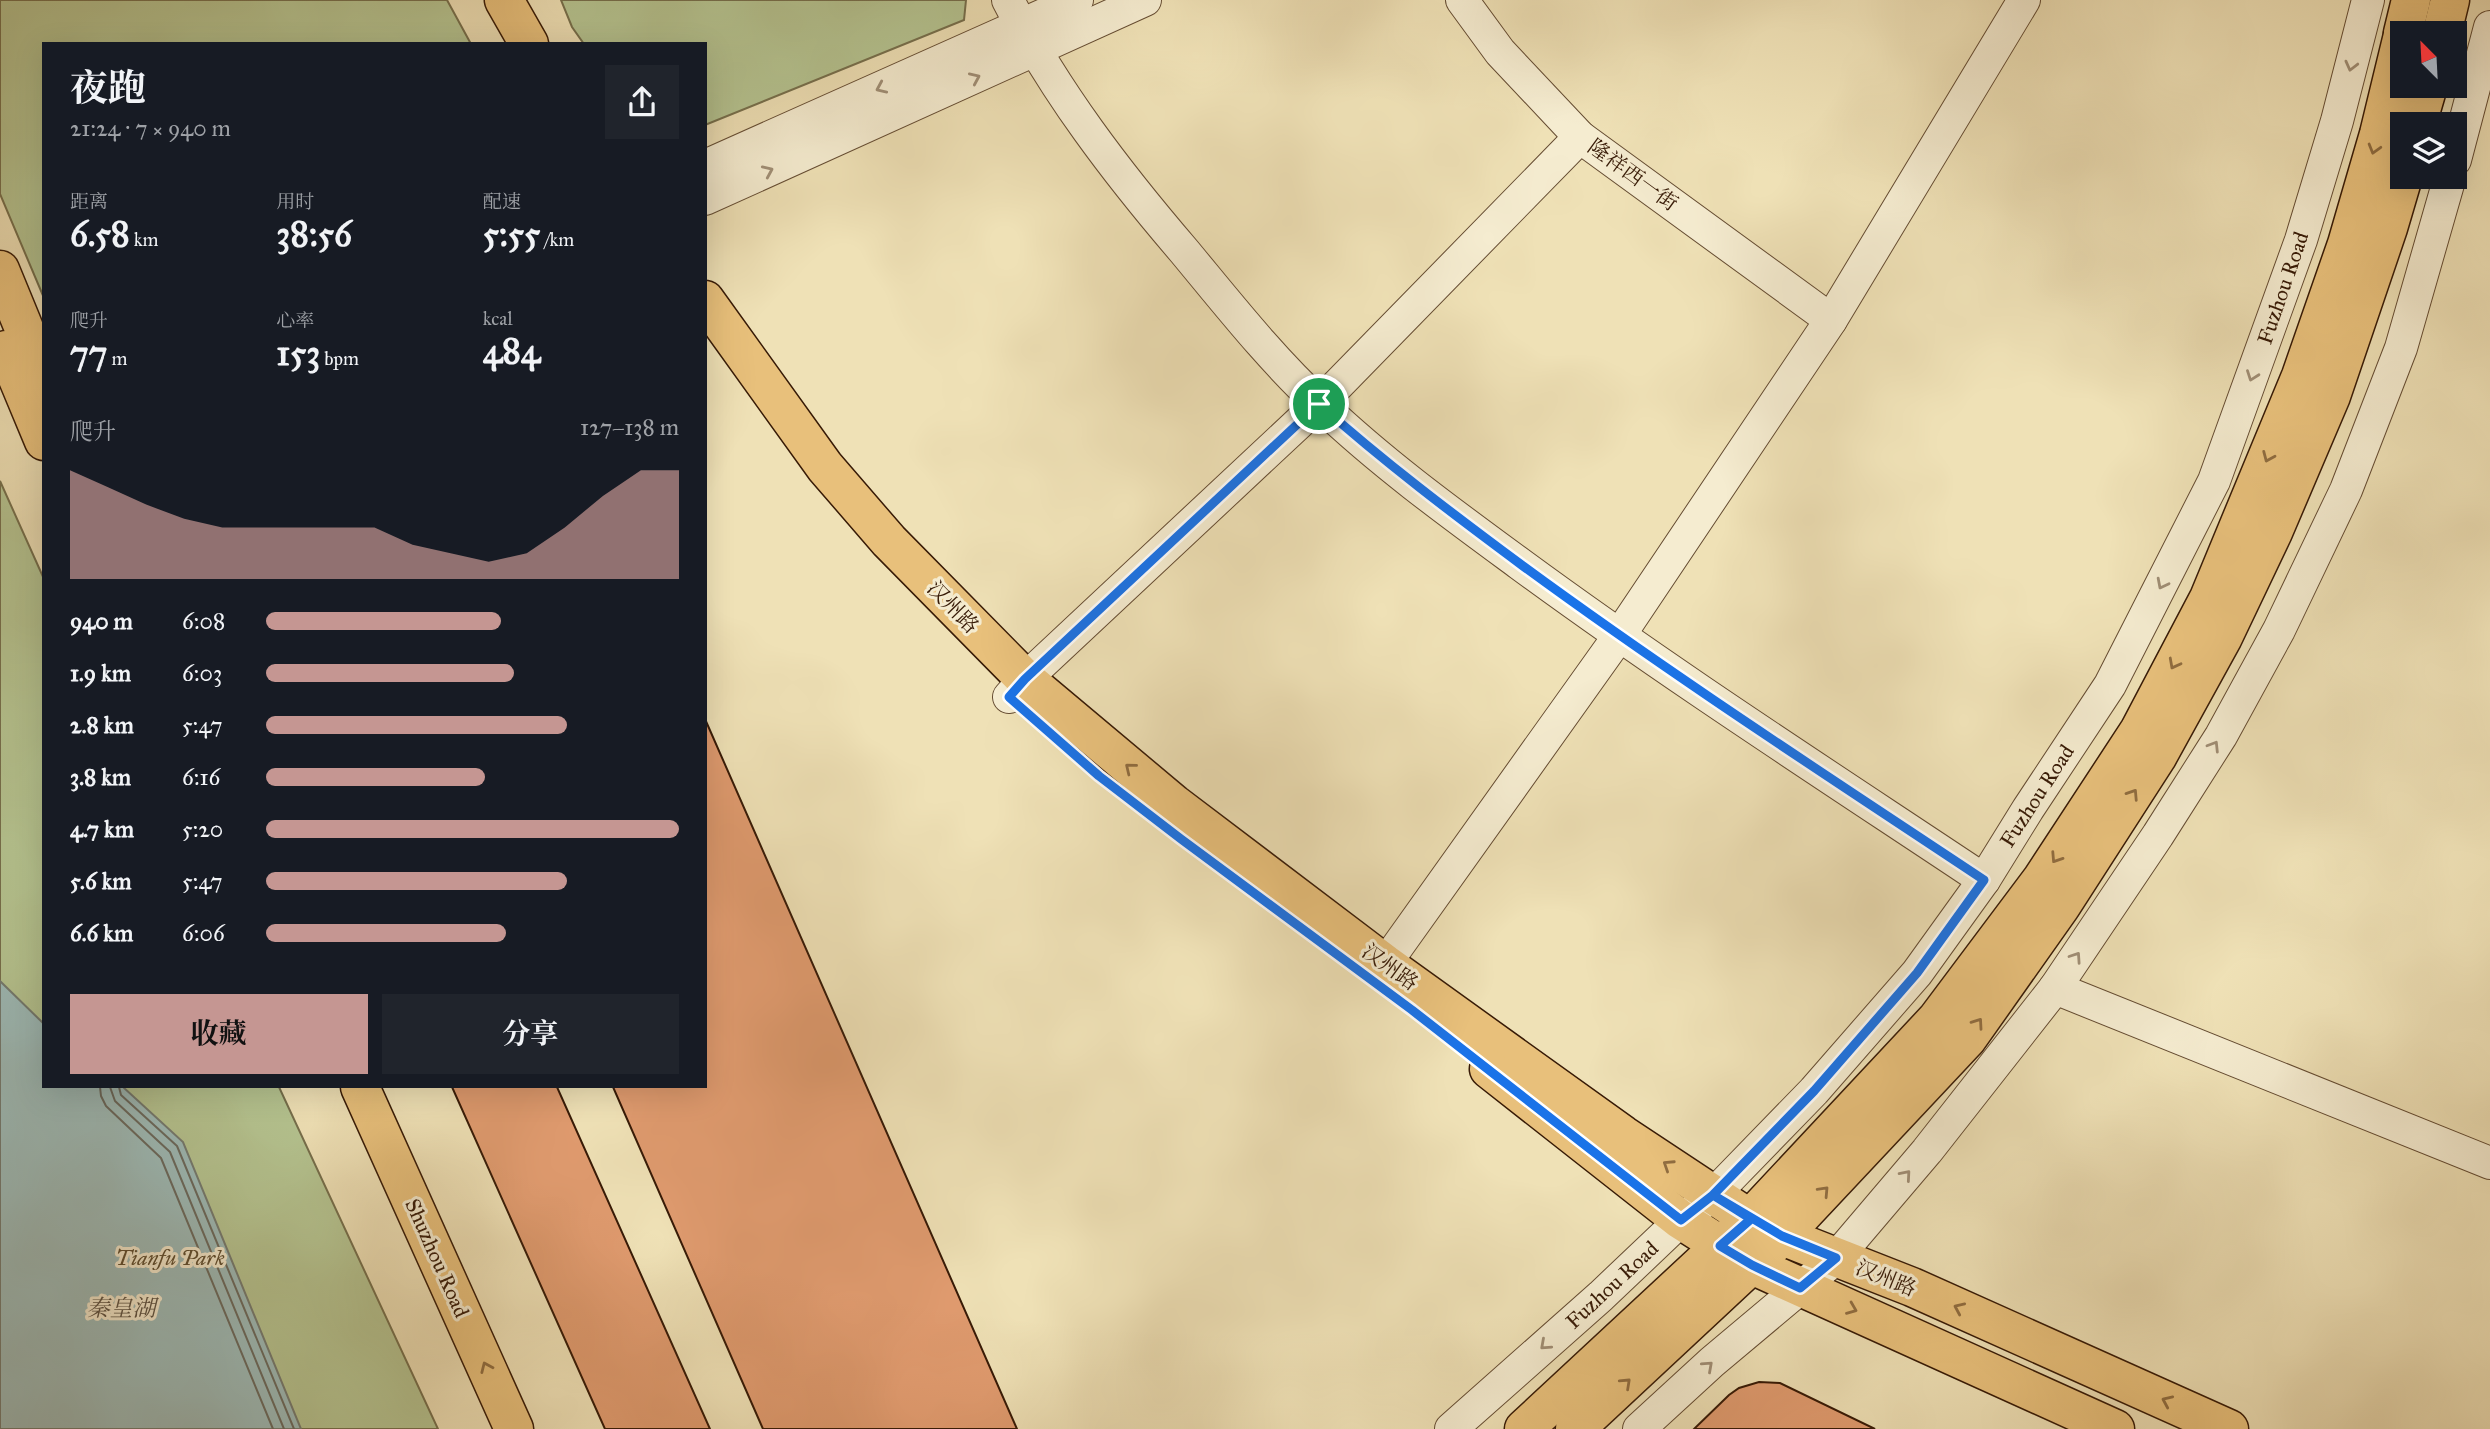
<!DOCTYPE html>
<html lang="zh">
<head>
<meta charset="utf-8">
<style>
  body { margin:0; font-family:"IM FELL Great Primer","Noto Serif SC",serif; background:#20242c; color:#f1f3f6; height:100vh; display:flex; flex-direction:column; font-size:26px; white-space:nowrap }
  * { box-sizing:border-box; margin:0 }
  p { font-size:23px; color:#9ea1a6 }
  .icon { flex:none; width:38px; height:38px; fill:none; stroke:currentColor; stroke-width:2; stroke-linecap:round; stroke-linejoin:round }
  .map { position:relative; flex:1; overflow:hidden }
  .panel { position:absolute; left:42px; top:42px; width:665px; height:1046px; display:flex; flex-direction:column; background:#171b24; border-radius:0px; box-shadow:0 7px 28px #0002 }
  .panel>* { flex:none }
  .needle { width:46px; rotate:336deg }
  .controls { position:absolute; left:2390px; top:21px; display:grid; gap:14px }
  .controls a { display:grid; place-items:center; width:77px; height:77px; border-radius:0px; background:#171b24; box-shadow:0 7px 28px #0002; font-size:35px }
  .pin { position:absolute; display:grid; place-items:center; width:60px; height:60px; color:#fff; margin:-30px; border:4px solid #fff; border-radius:50%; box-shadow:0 2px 7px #0007 }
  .round { display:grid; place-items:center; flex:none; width:74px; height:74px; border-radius:0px; background:#20242c }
  .headline { display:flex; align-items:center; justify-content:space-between; height:119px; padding:0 28px }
  h1 { font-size:38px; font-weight:700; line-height:52px }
  .metrics { display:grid; grid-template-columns:repeat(3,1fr); gap:10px; height:119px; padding:7px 28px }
  .metrics div { display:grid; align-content:center }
  .metrics b { font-size:35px; font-weight:700 }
  .metrics small { font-size:19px; font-weight:400 }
  .metrics p { font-size:19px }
  .chart { height:196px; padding:14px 28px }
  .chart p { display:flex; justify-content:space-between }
  .chart svg { width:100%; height:126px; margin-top:7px; fill:#c59692; opacity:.7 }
  .action { display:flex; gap:14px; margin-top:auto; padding:14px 28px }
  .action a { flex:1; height:80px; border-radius:0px; background:#c59692; color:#111; font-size:28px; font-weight:700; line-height:80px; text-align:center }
  .action a+a { background:#20242c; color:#f1f3f6 }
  ul { padding:0 28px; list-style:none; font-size:23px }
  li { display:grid; grid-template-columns:112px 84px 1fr; align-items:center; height:52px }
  li i { height:18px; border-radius:9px; background:#c59692 }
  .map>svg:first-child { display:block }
  .green { fill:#b5c491; stroke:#766f4c; stroke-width:2 }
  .water { fill:#9dbbb8; stroke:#747b71; stroke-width:2 }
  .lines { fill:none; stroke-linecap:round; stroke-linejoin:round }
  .shore { stroke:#6a6a5f; stroke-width:2 }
  .building { fill:#e09b6f; stroke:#371a06; stroke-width:2 }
  .minor-casing { stroke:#654c32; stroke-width:34 }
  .major-casing { stroke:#371a06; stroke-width:41 }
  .minor { stroke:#f5ecd0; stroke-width:32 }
  .major { stroke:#e8c07b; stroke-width:38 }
  .oneway { stroke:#a08e75 }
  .oneway2 { stroke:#906d40 }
  .route-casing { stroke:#fff; stroke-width:14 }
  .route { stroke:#1a73e8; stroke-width:9 }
  .labels { text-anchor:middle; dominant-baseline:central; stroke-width:6; stroke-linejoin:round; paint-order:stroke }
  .street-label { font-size:21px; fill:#371a06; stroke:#f5ecd0 }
  .park-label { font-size:21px; font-style:italic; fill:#5d4d30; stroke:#f5ecd0 }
  .water-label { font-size:23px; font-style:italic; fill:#5b5244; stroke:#f5ecd0 }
</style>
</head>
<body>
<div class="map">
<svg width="2490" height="1429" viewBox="0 0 2490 1429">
  <rect width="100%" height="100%" fill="#efe1b6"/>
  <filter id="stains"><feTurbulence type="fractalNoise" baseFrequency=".00286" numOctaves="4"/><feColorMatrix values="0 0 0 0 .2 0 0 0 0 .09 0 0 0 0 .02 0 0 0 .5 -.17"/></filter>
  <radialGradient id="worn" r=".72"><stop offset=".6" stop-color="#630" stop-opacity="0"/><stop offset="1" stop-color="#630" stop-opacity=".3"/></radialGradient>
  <!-- green -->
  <g class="green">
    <path d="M0,0H447L471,44H44V298L0,194Z"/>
    <path d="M561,0H966L964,20L705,125V44H584L572,27Z"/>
    <path d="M0,481L44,579V1087H279L438,1429H0Z"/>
  </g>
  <!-- water -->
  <path class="water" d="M0,981L44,1024V1087H123L183,1142L301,1429H0Z"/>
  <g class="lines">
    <!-- shore -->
    <g class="shore">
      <path d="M100,1087L101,1096L106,1106L161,1158L273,1429"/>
      <path d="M110,1087L115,1101L170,1152L284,1429"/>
      <path d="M119,1087L121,1095L177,1146L294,1429"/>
    </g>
  </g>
  <!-- building -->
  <g class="building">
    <path d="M705,719L1017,1429H763L613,1087H705Z"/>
    <path d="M452,1087H557L710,1429H605Z"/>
    <path d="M1759,1382L1780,1383L1875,1429H1694L1729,1395L1739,1388Z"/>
  </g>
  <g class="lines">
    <!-- minor casing -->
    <g class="minor-casing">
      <g id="minor">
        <path d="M1008,0C1054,91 1118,174 1184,251C1228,304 1271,359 1322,406C1383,464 1452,514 1520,564C1671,675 1828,776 1984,880"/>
        <path d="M1462,0L1500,52L1580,137L1831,320"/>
        <path d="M2455,160L2490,27"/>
        <path d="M705,166L1077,0"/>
        <path d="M705,199L1145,0"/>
        <path d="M1009,697L1025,679L1319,404L1580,137"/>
        <path d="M1385,964L1619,636L1831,320L2024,0"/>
        <path d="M2055,988L2490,1163"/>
        <path d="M1451,1429L1601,1296L1681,1220L1713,1195L1814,1091L1917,973L1984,880L2028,809L2110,685L2214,481L2301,240L2337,121L2368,0"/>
        <path d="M1639,1429L1712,1362L1836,1258L1927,1151L2055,988L2158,835L2221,736L2279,630L2346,490L2401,348L2450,177"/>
      </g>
    </g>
    <!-- major casing -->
    <g class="major-casing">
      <g id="major">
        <path d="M504,0L529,44"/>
        <path d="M2403,33L2411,0"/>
        <path d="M2442,33L2450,0"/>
        <path d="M2417,124L2428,86"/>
        <path d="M0,270L44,377"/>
        <path d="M705,300L825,467L889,541L1025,679L1174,804L1385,964L1623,1135L1750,1219L1782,1236L1912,1287L2229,1429"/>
        <path d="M6,350L44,441"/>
        <path d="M1489,1069L1681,1220L1752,1265L2115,1429"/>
        <path d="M360,1087L514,1429"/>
        <path d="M1524,1429L1750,1219L1937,1019L2042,879L2139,731L2209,598L2301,376L2347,244L2379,134L2403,35"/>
        <path d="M1575,1429L1782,1236L1967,1039L2061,906L2157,757L2223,637L2273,532L2331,396L2388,228L2403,177"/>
      </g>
    </g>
    <!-- minor -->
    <use href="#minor" class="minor"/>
    <!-- major -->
    <use href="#major" class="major"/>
  </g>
  <!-- one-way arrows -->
  <defs><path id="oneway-chevron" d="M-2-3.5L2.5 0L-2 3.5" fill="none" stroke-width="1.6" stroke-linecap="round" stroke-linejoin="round" transform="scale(1.75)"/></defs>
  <g class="oneway">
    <use href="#oneway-chevron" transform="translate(2351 66) rotate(104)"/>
    <use href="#oneway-chevron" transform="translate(975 78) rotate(-24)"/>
    <use href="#oneway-chevron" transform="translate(881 88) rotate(156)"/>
    <use href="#oneway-chevron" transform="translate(768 171) rotate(-24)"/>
    <use href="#oneway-chevron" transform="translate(2252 376) rotate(110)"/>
    <use href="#oneway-chevron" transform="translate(2162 584) rotate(117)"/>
    <use href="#oneway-chevron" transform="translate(2214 746) rotate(-58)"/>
    <use href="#oneway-chevron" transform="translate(2076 957) rotate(-56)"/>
    <use href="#oneway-chevron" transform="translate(1906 1175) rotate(-49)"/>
    <use href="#oneway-chevron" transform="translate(1545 1345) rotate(138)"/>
    <use href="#oneway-chevron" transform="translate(1708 1366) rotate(-42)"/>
  </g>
  <g class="oneway2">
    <use href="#oneway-chevron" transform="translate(2374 149) rotate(106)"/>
    <use href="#oneway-chevron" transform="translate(2268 457) rotate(113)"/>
    <use href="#oneway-chevron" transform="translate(2174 664) rotate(118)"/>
    <use href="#oneway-chevron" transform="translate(1130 768) rotate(-141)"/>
    <use href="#oneway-chevron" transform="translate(2133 794) rotate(-57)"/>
    <use href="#oneway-chevron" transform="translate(2056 858) rotate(123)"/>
    <use href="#oneway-chevron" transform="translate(1978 1023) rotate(-55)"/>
    <use href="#oneway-chevron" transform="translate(1668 1165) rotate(-147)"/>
    <use href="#oneway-chevron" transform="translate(1824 1191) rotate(-47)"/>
    <use href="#oneway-chevron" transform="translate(1959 1308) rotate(-156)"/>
    <use href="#oneway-chevron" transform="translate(1852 1309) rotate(22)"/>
    <use href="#oneway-chevron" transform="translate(486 1367) rotate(-114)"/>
    <use href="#oneway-chevron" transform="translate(1626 1383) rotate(-43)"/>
    <use href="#oneway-chevron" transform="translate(2167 1401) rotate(-156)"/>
  </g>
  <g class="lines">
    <!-- route casing -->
    <g class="route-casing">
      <path id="route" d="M1319,404L1025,679L1009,697L1099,776L1181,839L1412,1010L1681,1220L1713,1195L1782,1236L1836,1258L1800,1288L1752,1265L1720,1246L1751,1219L1713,1195L1814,1091L1917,973L1984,880C1829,777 1673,676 1523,566C1453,514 1384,462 1319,404"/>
    </g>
    <!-- route -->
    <use href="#route" class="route"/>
  </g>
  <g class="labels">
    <!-- street labels -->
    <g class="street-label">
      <text transform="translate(1633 175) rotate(36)">隆祥西一街</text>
      <text transform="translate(2283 288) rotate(-71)">Fuzhou Road</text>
      <text transform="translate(953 607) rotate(46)">汉州路</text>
      <text transform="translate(2037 796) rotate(-57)">Fuzhou Road</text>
      <text transform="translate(1390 967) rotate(36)">汉州路</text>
      <text transform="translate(437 1258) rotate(66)">Shuzhou Road</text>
      <text transform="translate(1886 1278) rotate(22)">汉州路</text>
      <text transform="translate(1612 1285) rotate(-43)">Fuzhou Road</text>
    </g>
    <!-- park labels -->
    <g class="park-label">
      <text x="170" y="1258">Tianfu Park</text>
    </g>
    <!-- water labels -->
    <g class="water-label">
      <text x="121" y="1308">秦皇湖</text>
    </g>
  </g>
  <rect width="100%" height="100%" filter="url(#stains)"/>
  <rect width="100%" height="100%" fill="url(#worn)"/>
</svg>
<div class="controls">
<a><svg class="needle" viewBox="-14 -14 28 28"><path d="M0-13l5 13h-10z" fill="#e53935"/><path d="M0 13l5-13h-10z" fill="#9ea1a6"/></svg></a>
<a><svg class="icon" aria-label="layers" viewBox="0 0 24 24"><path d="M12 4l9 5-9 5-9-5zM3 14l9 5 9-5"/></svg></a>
</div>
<div class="pin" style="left:1319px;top:404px;background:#1e9e55"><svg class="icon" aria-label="arrive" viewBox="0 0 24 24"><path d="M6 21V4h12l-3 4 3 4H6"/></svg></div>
<section class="panel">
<div class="headline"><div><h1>夜跑</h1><p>21:24 · 7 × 940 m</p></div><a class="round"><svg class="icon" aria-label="share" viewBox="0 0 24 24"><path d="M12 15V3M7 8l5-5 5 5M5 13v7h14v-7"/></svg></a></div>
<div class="metrics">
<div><p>距离</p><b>6.58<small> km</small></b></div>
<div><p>用时</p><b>38:56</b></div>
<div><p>配速</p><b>5:55<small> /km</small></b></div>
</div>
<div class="metrics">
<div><p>爬升</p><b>77<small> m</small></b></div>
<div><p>心率</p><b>153<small> bpm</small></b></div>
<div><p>kcal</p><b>484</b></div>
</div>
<div class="chart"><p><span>爬升</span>127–138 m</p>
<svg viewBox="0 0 160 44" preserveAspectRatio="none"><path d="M0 44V6L10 12L20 18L30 23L40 26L50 26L60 26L70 26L80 26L90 32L100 35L110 38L120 35L130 26L140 15L150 6L160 6V44z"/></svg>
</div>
<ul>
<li><b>940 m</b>6:08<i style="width:57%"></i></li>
<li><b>1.9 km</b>6:03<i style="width:60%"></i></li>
<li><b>2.8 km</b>5:47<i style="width:73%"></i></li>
<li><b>3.8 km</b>6:16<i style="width:53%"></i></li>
<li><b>4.7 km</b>5:20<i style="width:100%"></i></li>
<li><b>5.6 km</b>5:47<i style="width:73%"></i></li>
<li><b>6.6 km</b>6:06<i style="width:58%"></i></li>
</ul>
<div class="action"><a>收藏</a><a>分享</a></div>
</section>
</div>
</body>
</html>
